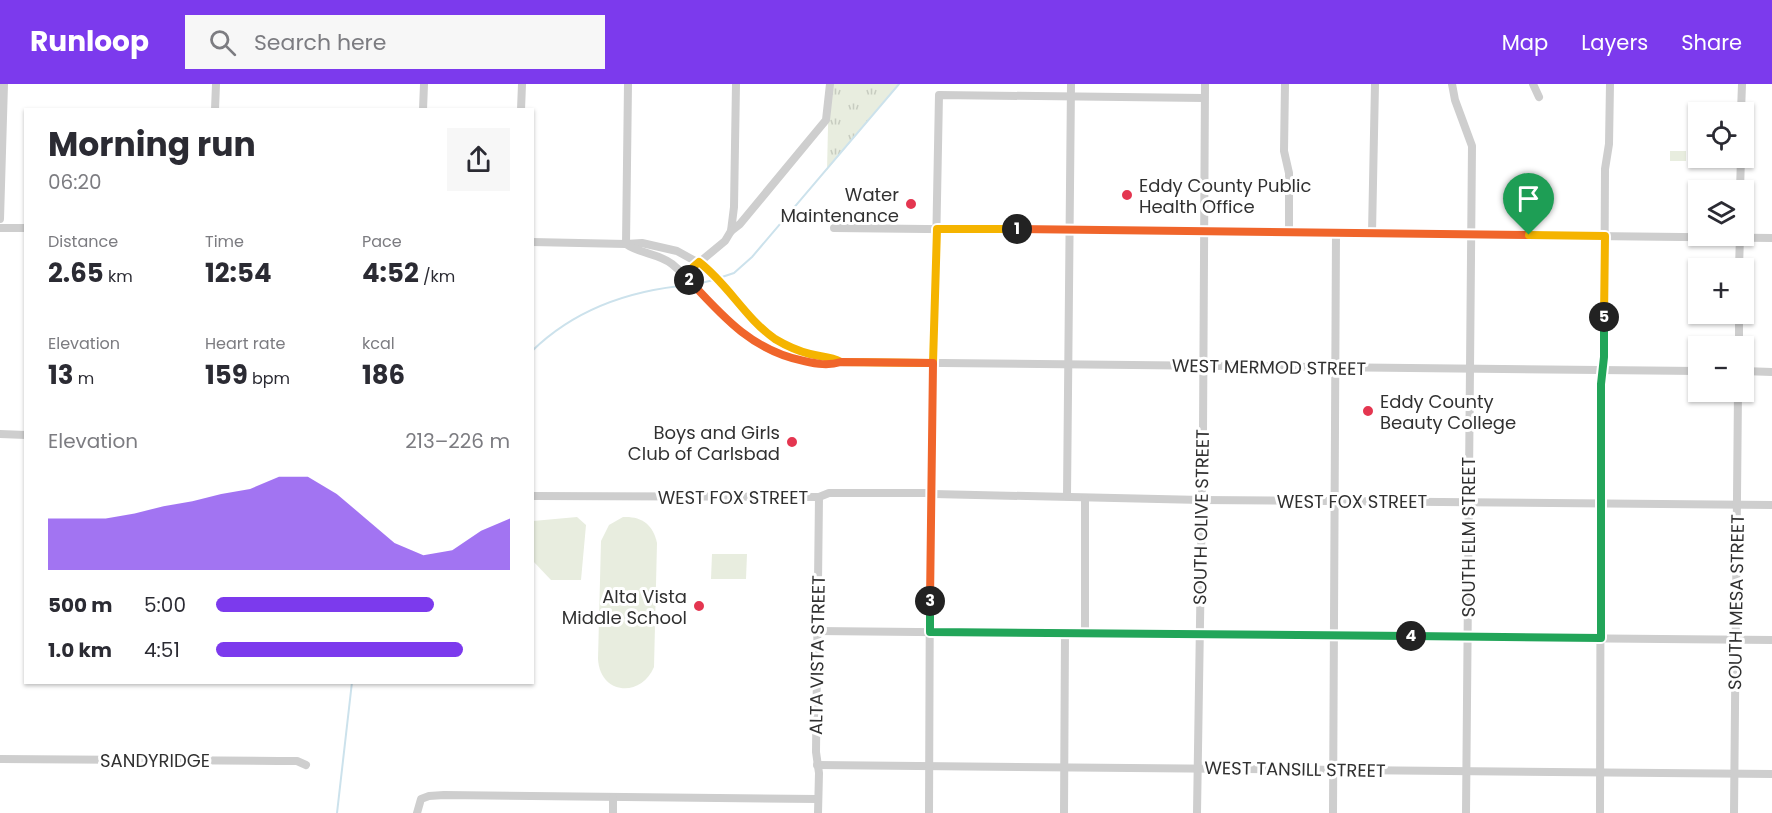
<!DOCTYPE html>
<html lang="en">
<head>
<meta charset="utf-8">
<style>
  body { margin:0; font-family:Poppins,sans-serif; background:#f7f7f7; color:#2b2b33; height:100vh; display:flex; flex-direction:column; font-size:22px; white-space:nowrap }
  * { box-sizing:border-box; margin:0 }
  p { font-size:20px; color:#7c7c81 }
  .icon { flex:none; width:33px; height:33px; fill:none; stroke:currentColor; stroke-width:2; stroke-linecap:round; stroke-linejoin:round }
  .map { position:relative; flex:1; overflow:hidden }
  .drawer { position:absolute; left:24px; top:24px; width:510px; height:576px; display:flex; flex-direction:column; background:#fff; border-radius:0px; box-shadow:0 2px 4px #0004 }
  .drawer>* { flex:none }
  .buttons { position:absolute; left:1688px; top:18px; display:grid; gap:12px }
  .buttons a { display:grid; place-items:center; width:66px; height:66px; border-radius:0px; background:#fff; box-shadow:0 2px 4px #0004; font-size:30px }
  .pin { position:absolute; display:grid; place-items:center; width:51px; height:51px; color:#fff; margin:-62px -26px; border-radius:50% 50% 50% 0; rotate:-45deg; box-shadow:0 0 6px #0007 }
  .pin .icon { rotate:45deg }
  .km { position:absolute; width:30px; height:30px; margin:-15px; border-radius:50%; background:#222; color:#fff; font-size:16px; line-height:30px; text-align:center }
  .round { display:grid; place-items:center; flex:none; width:63px; height:63px; border-radius:0px; background:#f7f7f7 }
  .overview { display:flex; align-items:center; justify-content:space-between; height:102px; padding:0 24px }
  h1 { font-size:33px; font-weight:700; line-height:45px }
  .stats { display:grid; grid-template-columns:repeat(3,1fr); gap:9px; height:102px; padding:6px 24px }
  .stats div { display:grid; align-content:center }
  .stats b { font-size:26px; font-weight:700 }
  .stats small { font-size:16px; font-weight:400 }
  .stats p { font-size:16px }
  .chart { height:168px; padding:12px 24px }
  .chart p { display:flex; justify-content:space-between }
  .chart svg { width:100%; height:108px; margin-top:6px; fill:#7c3aed; opacity:.7 }
  ul { padding:0 24px; list-style:none; font-size:20px }
  li { display:grid; grid-template-columns:96px 72px 1fr; align-items:center; height:45px }
  li i { height:15px; border-radius:8px; background:#7c3aed }
  header { display:flex; align-items:center; gap:36px; box-sizing:border-box; height:84px; padding:0 30px; background:#7c3aed; color:#fff }
  header strong { font-size:28px }
  nav { display:flex; gap:33px; margin-inline-start:auto; font-size:21px }
  .search { width:420px; height:54px; background:#f7f7f7; display:flex; align-items:center; gap:15px; box-sizing:border-box; padding:0 21px; border-radius:0px; color:#7c7c81; font-size:22px }
  .map>svg:first-child { display:block }
  .park { fill:url(#park-tufts) }
  .pitch { fill:#e8eddf }
  .lines { fill:none; stroke-linecap:round; stroke-linejoin:round }
  .stream { stroke:#cce2ec; stroke-width:2 }
  .minor { stroke:#cecece; stroke-width:8 }
  .split-1-casing { stroke:#fff; stroke-width:12 }
  .split-2-casing { stroke:#fff; stroke-width:12 }
  .split-3-casing { stroke:#fff; stroke-width:12 }
  .split-4-casing { stroke:#fff; stroke-width:12 }
  .split-5-casing { stroke:#fff; stroke-width:12 }
  .split-6-casing { stroke:#fff; stroke-width:12 }
  .split-1 { stroke:#f0652b; stroke-width:8 }
  .split-2 { stroke:#f5b400; stroke-width:8 }
  .split-3 { stroke:#f0652b; stroke-width:8 }
  .split-4 { stroke:#22a559; stroke-width:8 }
  .split-5 { stroke:#22a559; stroke-width:8 }
  .split-6 { stroke:#f5b400; stroke-width:8 }
  .poi-dot { fill:#e43650; stroke:#fff; stroke-width:2 }
  .labels { text-anchor:middle; dominant-baseline:central; stroke-width:6; stroke-linejoin:round; paint-order:stroke }
  .poi-label { font-size:18px; fill:#313131; stroke:#fff; text-anchor:end }
  .street-label { font-size:18px; fill:#313131; stroke:#fff }
</style>
</head>
<body>
<header>
<strong>Runloop</strong>
<div class="search"><svg class="icon" aria-label="search" viewBox="0 0 24 24"><circle cx="10" cy="10" r="6"/><path d="M15 15l6 6"/></svg>Search here</div>
<nav><a>Map</a><a>Layers</a><a>Share</a></nav>
</header>
<div class="map">
<svg width="1772" height="729" viewBox="0 0 1772 729">
  <defs>
    <pattern id="park-tufts" width="24" height="20" patternUnits="userSpaceOnUse" patternTransform="scale(1.5)"><rect width="24" height="20" fill="#e8eddf"/><path d="M3 7l-1-3M5 7V3M7 7l1-3M15 17l-1-3M17 17v-4M19 17l1-3" fill="none" stroke="#c7ccc0"/></pattern>
  </defs>
  <rect width="100%" height="100%" fill="#fff"/>
  <!-- park -->
  <g class="park">
    <path d="M829,0H899L827,86Z"/>
    <rect x="1670" y="67" width="16" height="10"/>
  </g>
  <!-- pitch -->
  <g class="pitch">
    <path d="M577,433L586,441L581,496H551L533,477V437Z"/>
    <path d="M623,433C641,432 653,440 657,459L654,583C641,614 600,611 598,575L601,457L609,441Z"/>
    <path d="M712,470H747L746,495H711Z"/>
  </g>
  <g class="lines">
    <!-- stream -->
    <g class="stream">
      <path d="M719,194L734,189L752,173L899,0"/>
      <path d="M696,200L714,196"/>
      <path d="M532,267C576,224 631,206 690,201"/>
      <path d="M337,729L352,598"/>
    </g>
    <!-- minor -->
    <g class="minor">
      <path d="M1285,0L1284,67L1289,89V149"/>
      <path d="M1452,0L1455,16L1472,62L1466,729"/>
      <path d="M1533,0L1539,13"/>
      <path d="M215,26L216,0"/>
      <path d="M423,26L424,0"/>
      <path d="M521,26L522,0"/>
      <path d="M1741,28L1742,0"/>
      <path d="M1740,106L1741,74"/>
      <path d="M0,135L4,0"/>
      <path d="M0,144H26"/>
      <path d="M834,144L1772,154"/>
      <path d="M731,147L734,123L736,0"/>
      <path d="M1372,149L1375,0"/>
      <path d="M532,158L626,160L642,159L677,167L706,183L756,239L777,256L800,267L832,273L841,278"/>
      <path d="M626,160C640,170 658,169 672,180C687,192 698,207 711,221C735,248 764,268 800,276C814,280 827,283 841,278L1698,287"/>
      <path d="M626,160L628,0"/>
      <path d="M1739,184L1740,152"/>
      <path d="M684,191L725,157L731,147L740,140L826,36L830,0"/>
      <path d="M1739,262V230"/>
      <path d="M1743,287L1772,288"/>
      <path d="M0,350L26,351"/>
      <path d="M933,410L1202,416L1772,421"/>
      <path d="M532,412L819,413L829,409H933"/>
      <path d="M1067,412L1071,0"/>
      <path d="M1085,414V549"/>
      <path d="M817,547L1772,556"/>
      <path d="M0,675L279,677H297L306,681"/>
      <path d="M817,681L1772,690"/>
      <path d="M417,729L421,715L429,712L444,711L818,715"/>
      <path d="M613,729V714"/>
      <path d="M818,729L819,689L816,668L819,413"/>
      <path d="M929,729L930,480L939,11L1204,14"/>
      <path d="M1064,729L1065,549"/>
      <path d="M1197,729L1203,349L1205,0"/>
      <path d="M1333,729L1336,149"/>
      <path d="M1600,729L1601,300L1604,273L1605,85L1609,60L1610,0"/>
      <path d="M1734,729L1738,308"/>
    </g>
  </g>
  <g class="lines">
    <!-- split-1 casing -->
    <g class="split-1-casing">
      <path id="split-1" d="M1017,145L1529,151"/>
    </g>
    <!-- split-2 casing -->
    <g class="split-2-casing">
      <path id="split-2" d="M689,196L684,191L699,178C728,200 745,234 775,255C785,261 798,267 810,270C821,273 830,272 841,278L933,279L937,145H1017"/>
    </g>
    <!-- split-3 casing -->
    <g class="split-3-casing">
      <path id="split-3" d="M689,196C723,233 753,267 804,277C817,280 828,282 841,278L933,279L930,517"/>
    </g>
    <!-- split-4 casing -->
    <g class="split-4-casing">
      <path id="split-4" d="M930,517V548L1411,552"/>
    </g>
    <!-- split-5 casing -->
    <g class="split-5-casing">
      <path id="split-5" d="M1411,552L1601,554V300L1604,273V233"/>
    </g>
    <!-- split-6 casing -->
    <g class="split-6-casing">
      <path id="split-6" d="M1529,151L1605,152L1604,233"/>
    </g>
    <!-- split-1 -->
    <use href="#split-1" class="split-1"/>
    <!-- split-2 -->
    <use href="#split-2" class="split-2"/>
    <!-- split-3 -->
    <use href="#split-3" class="split-3"/>
    <!-- split-4 -->
    <use href="#split-4" class="split-4"/>
    <!-- split-5 -->
    <use href="#split-5" class="split-5"/>
    <!-- split-6 -->
    <use href="#split-6" class="split-6"/>
  </g>
  <!-- markers -->
  <g class="poi-dot">
    <circle cx="1127" cy="111" r="6"/>
    <circle cx="911" cy="120" r="6"/>
    <circle cx="1368" cy="327" r="6"/>
    <circle cx="792" cy="358" r="6"/>
    <circle cx="699" cy="522" r="6"/>
  </g>
  <g class="labels">
    <!-- poi labels -->
    <g class="poi-label">
      <text x="1139" y="101" text-anchor="start">Eddy County Public<tspan x="1139" dy="21">Health Office</tspan></text>
      <text x="899" y="110">Water<tspan x="899" dy="21">Maintenance</tspan></text>
      <text x="1380" y="317" text-anchor="start">Eddy County<tspan x="1380" dy="21">Beauty College</tspan></text>
      <text x="780" y="348">Boys and Girls<tspan x="780" dy="21">Club of Carlsbad</tspan></text>
      <text x="687" y="512">Alta Vista<tspan x="687" dy="21">Middle School</tspan></text>
    </g>
    <!-- street labels -->
    <g class="street-label">
      <text transform="translate(1269 283) rotate(1)">WEST MERMOD STREET</text>
      <text x="733" y="413">WEST FOX STREET</text>
      <text x="1352" y="417">WEST FOX STREET</text>
      <text transform="translate(1201 433) rotate(-89)">SOUTH OLIVE STREET</text>
      <text transform="translate(1468 453) rotate(-90)">SOUTH ELM STREET</text>
      <text transform="translate(1736 518) rotate(-89)">SOUTH MESA STREET</text>
      <text transform="translate(817 571) rotate(-89)">ALTA VISTA STREET</text>
      <text x="155" y="676">SANDYRIDGE</text>
      <text transform="translate(1295 685) rotate(1)">WEST TANSILL STREET</text>
    </g>
  </g>
</svg>
<div class="buttons">
<a><svg class="icon" aria-label="locate" viewBox="0 0 24 24"><circle cx="12" cy="12" r="6"/><path d="M12 2v4M12 18v4M2 12h4M18 12h4"/></svg></a>
<a><svg class="icon" aria-label="layers" viewBox="0 0 24 24"><path d="M12 4l9 5-9 5-9-5zM3 14l9 5 9-5"/></svg></a>
<a>+</a>
<a>−</a>
</div>
<div class="pin" style="left:1529px;top:151px;background:#1e9e55"><svg class="icon" aria-label="arrive" viewBox="0 0 24 24"><path d="M6 21V4h12l-3 4 3 4H6"/></svg></div>
<b class="km" style="left:1017px;top:145px">1</b>
<b class="km" style="left:689px;top:196px">2</b>
<b class="km" style="left:930px;top:517px">3</b>
<b class="km" style="left:1411px;top:552px">4</b>
<b class="km" style="left:1604px;top:233px">5</b>
<section class="drawer">
<div class="overview"><div><h1>Morning run</h1><p>06:20</p></div><a class="round"><svg class="icon" aria-label="share" viewBox="0 0 24 24"><path d="M12 15V3M7 8l5-5 5 5M5 13v7h14v-7"/></svg></a></div>
<div class="stats">
<div><p>Distance</p><b>2.65<small> km</small></b></div>
<div><p>Time</p><b>12:54</b></div>
<div><p>Pace</p><b>4:52<small> /km</small></b></div>
</div>
<div class="stats">
<div><p>Elevation</p><b>13<small> m</small></b></div>
<div><p>Heart rate</p><b>159<small> bpm</small></b></div>
<div><p>kcal</p><b>186</b></div>
</div>
<div class="chart"><p><span>Elevation</span>213–226 m</p>
<svg viewBox="0 0 160 44" preserveAspectRatio="none"><path d="M0 44V23L10 23L20 23L30 21L40 18L50 16L60 13L70 11L80 6L90 6L100 13L110 23L120 33L130 38L140 36L150 28L160 23V44z"/></svg>
</div>
<ul>
<li><b>500 m</b>5:00<i style="width:74%"></i></li>
<li><b>1.0 km</b>4:51<i style="width:84%"></i></li>
</ul>
</section>
</div>
</body>
</html>
